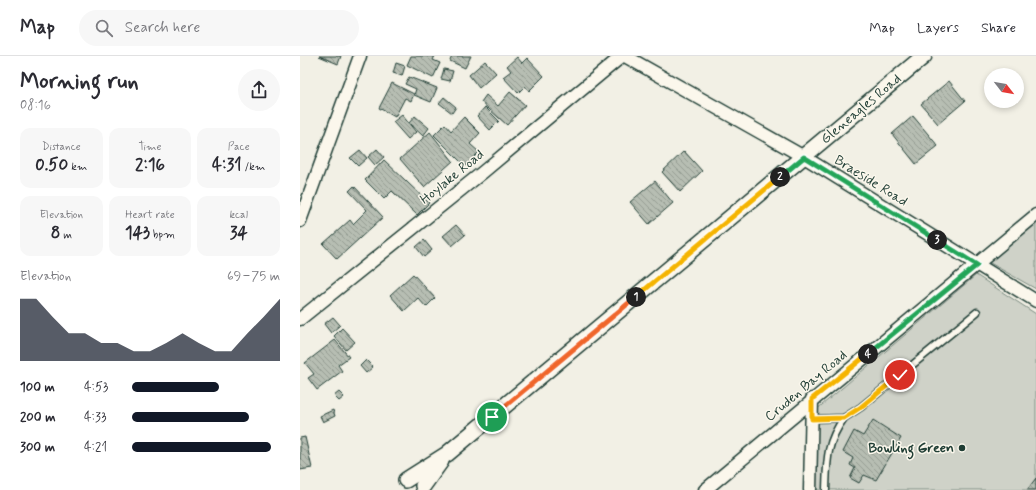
<!DOCTYPE html>
<html lang="en">
<head>
<meta charset="utf-8">
<style>
  body { margin:0; font-family:Mynerve,sans-serif; background:#f7f7f7; color:#2b2b33; height:100vh; display:flex; flex-direction:column; font-size:15px; white-space:nowrap }
  * { box-sizing:border-box; margin:0 }
  p { font-size:13px; color:#7c7c81 }
  .icon { flex:none; width:22px; height:22px; fill:none; stroke:currentColor; stroke-width:2; stroke-linecap:round; stroke-linejoin:round }
  .map { position:relative; flex:1; overflow:hidden }
  .sheet { display:flex; flex-direction:column; background:#fff; width:300px }
  .sheet>* { flex:none }
  .needle { width:26px; rotate:121deg }
  .buttons { position:absolute; left:684px; top:12px; display:grid; gap:8px }
  .buttons a { display:grid; place-items:center; width:40px; height:40px; border-radius:50%; background:#fff; box-shadow:0 2px 6px #0003; font-size:20px }
  .pin { position:absolute; display:grid; place-items:center; width:34px; height:34px; color:#fff; margin:-17px; border:2px solid #fff; border-radius:50%; box-shadow:0 1px 4px #0007 }
  .km { position:absolute; width:20px; height:20px; margin:-10px; border-radius:50%; background:#222; color:#fff; font-size:11px; line-height:20px; text-align:center }
  .round { display:grid; place-items:center; flex:none; width:42px; height:42px; border-radius:21px; background:#f7f7f7 }
  .headline { display:flex; align-items:center; justify-content:space-between; height:68px; padding:0 20px }
  h1 { font-size:22px; font-weight:700; line-height:30px }
  .figures { display:grid; grid-template-columns:repeat(3,1fr); gap:6px; height:68px; padding:4px 20px }
  .figures div { display:grid; align-content:center; border-radius:10px; background:#f7f7f7; text-align:center }
  .figures b { font-size:17px; font-weight:700 }
  .figures small { font-size:11px; font-weight:400 }
  .figures p { font-size:11px }
  .chart { height:112px; padding:8px 20px }
  .chart p { display:flex; justify-content:space-between }
  .chart svg { width:100%; height:72px; margin-top:4px; fill:#111827; opacity:.7 }
  ul { padding:0 20px; list-style:none; font-size:13px }
  li { display:grid; grid-template-columns:64px 48px 1fr; align-items:center; height:30px }
  li i { height:10px; border-radius:5px; background:#111827 }
  header { display:flex; align-items:center; gap:24px; box-sizing:border-box; height:56px; padding:0 20px; background:#fff; border-bottom:1px solid #e1e1e2 }
  header strong { font-size:19px }
  nav { display:flex; gap:22px; margin-inline-start:auto; font-size:14px }
  .search { width:280px; height:36px; background:#f7f7f7; display:flex; align-items:center; gap:10px; box-sizing:border-box; padding:0 14px; border-radius:22px; color:#7c7c81; font-size:15px }
  main { display:flex; flex:1; min-height:0 }
  .map>svg:first-child { display:block }
  .park { fill:#cfd2c8; stroke:#77887e }
  .building { fill:url(#building-back-hatch); stroke:#1f3d34 }
  .lines { fill:none; stroke-linecap:round; stroke-linejoin:round }
  .service-casing { stroke:#1f3d34; stroke-width:9 }
  .minor-casing { stroke:#1f3d34; stroke-width:15 }
  .tertiary-casing { stroke:#1f3d34; stroke-width:18 }
  .service { stroke:#fbf7ec; stroke-width:6 }
  .minor { stroke:#fbf7ec; stroke-width:12 }
  .tertiary { stroke:#fbf7ec; stroke-width:15 }
  .split-1-casing { stroke:#fff; stroke-width:8 }
  .split-2-casing { stroke:#fff; stroke-width:8 }
  .split-3-casing { stroke:#fff; stroke-width:8 }
  .split-4-casing { stroke:#fff; stroke-width:8 }
  .split-5-casing { stroke:#fff; stroke-width:8 }
  .split-1 { stroke:#f0652b; stroke-width:5 }
  .split-2 { stroke:#f5b400; stroke-width:5 }
  .split-3 { stroke:#22a559; stroke-width:5 }
  .split-4 { stroke:#22a559; stroke-width:5 }
  .split-5 { stroke:#f5b400; stroke-width:5 }
  .poi-dot { fill:#1f3d34; stroke:#fbf7ec; stroke-width:1.5 }
  .labels { text-anchor:middle; dominant-baseline:central; stroke-width:3; stroke-linejoin:round; paint-order:stroke }
  .street-label { font-size:14px; fill:#1f3d34; stroke:#fbf7ec }
  .poi-label { font-size:14px; font-weight:bold; fill:#1f3d34; stroke:#fbf7ec; text-anchor:end }
</style>
</head>
<body>
<header>
<strong>Map</strong>
<div class="search"><svg class="icon" aria-label="search" viewBox="0 0 24 24"><circle cx="10" cy="10" r="6"/><path d="M15 15l6 6"/></svg>Search here</div>
<nav><a>Map</a><a>Layers</a><a>Share</a></nav>
</header>
<main>
<section class="sheet">
<div class="headline"><div><h1>Morning run</h1><p>08:16</p></div><a class="round"><svg class="icon" aria-label="share" viewBox="0 0 24 24"><path d="M12 15V3M7 8l5-5 5 5M5 13v7h14v-7"/></svg></a></div>
<div class="figures">
<div><p>Distance</p><b>0.50<small> km</small></b></div>
<div><p>Time</p><b>2:16</b></div>
<div><p>Pace</p><b>4:31<small> /km</small></b></div>
</div>
<div class="figures">
<div><p>Elevation</p><b>8<small> m</small></b></div>
<div><p>Heart rate</p><b>143<small> bpm</small></b></div>
<div><p>kcal</p><b>34</b></div>
</div>
<div class="chart"><p><span>Elevation</span>69–75 m</p>
<svg viewBox="0 0 160 44" preserveAspectRatio="none"><path d="M0 44V6L10 6L20 17L30 27L40 27L50 33L60 33L70 38L80 38L90 33L100 27L110 33L120 38L130 38L140 27L150 17L160 6V44z"/></svg>
</div>
<ul>
<li><b>100 m</b>4:53<i style="width:59%"></i></li>
<li><b>200 m</b>4:33<i style="width:79%"></i></li>
<li><b>300 m</b>4:21<i style="width:94%"></i></li>
</ul>
</section>
<div class="map">
<svg width="736" height="434" viewBox="0 0 736 434">
  <defs>
    <pattern id="building-back-hatch" width="6" height="6" patternUnits="userSpaceOnUse"><rect width="6" height="6" fill="#b7beb3"/><path d="M-1 5l2 2M0 0l6 6M5-1l2 2" fill="none" stroke="#949c92"/></pattern>
  </defs>
  <rect width="100%" height="100%" fill="#f2f0e5"/>
  <filter id="ink" filterUnits="userSpaceOnUse"><feTurbulence type="fractalNoise" baseFrequency=".025" numOctaves="2"/><feDisplacementMap in="SourceGraphic" scale="8" xChannelSelector="R" yChannelSelector="G"/><feConvolveMatrix kernelMatrix="1 2 1 2 8 2 1 2 1" color-interpolation-filters="sRGB"/></filter>
  <g filter="url(#ink)">
    <!-- park -->
    <g class="park">
      <path d="M736,157V233L683,203Z"/>
      <path d="M676,219L736,258V434H514L516,354Z"/>
    </g>
    <!-- building -->
    <g class="building">
      <path d="M19,0H41L38,8Z"/>
      <path d="M111,0H135L133,4L140,7L133,22L107,9Z"/>
      <path d="M152,0H171L165,12L150,5Z"/>
      <path d="M217,1L222,7L227,2L244,20L229,35L225,30L218,37L203,21L211,15L207,10Z"/>
      <path d="M185,5L196,17L179,32L169,19Z"/>
      <path d="M96,7L105,10L102,20L93,17Z"/>
      <path d="M144,13L153,15L150,25L141,23Z"/>
      <path d="M109,21L137,32L131,46L114,39L116,33L105,28Z"/>
      <path d="M649,25L665,45L638,68L621,48Z"/>
      <path d="M92,27L114,38L111,45L105,42L95,61L79,52Z"/>
      <path d="M210,36L225,49L207,69L181,46L186,39L198,50Z"/>
      <path d="M144,41L156,51L152,57L139,47Z"/>
      <path d="M185,51L199,65L190,74L177,60Z"/>
      <path d="M102,59L116,76L108,83L93,66Z"/>
      <path d="M115,60L129,72L123,80L109,67Z"/>
      <path d="M613,60L638,90L616,108L592,78Z"/>
      <path d="M164,61L180,77L170,88L179,96L165,110L134,79L145,68L151,75Z"/>
      <path d="M130,76L153,105L124,131L100,103Z"/>
      <path d="M77,93L84,101L75,109L68,101Z"/>
      <path d="M60,94L67,102L58,110L50,102Z"/>
      <path d="M384,95L402,115L380,136L362,116Z"/>
      <path d="M84,104L129,147L117,159L92,135L84,143L65,124Z"/>
      <path d="M355,125L373,147L349,168L330,146Z"/>
      <path d="M54,130L83,161L37,203L23,188L50,164L53,168L67,154L49,135Z"/>
      <path d="M156,169L165,179L152,190L143,180Z"/>
      <path d="M124,184L132,194L124,201L116,191Z"/>
      <path d="M113,218L135,242L126,251L118,242L104,255L90,239Z"/>
      <path d="M33,261L40,269L31,277L24,268Z"/>
      <path d="M42,272L55,286L46,294L34,280Z"/>
      <path d="M35,284L49,301L38,309L42,315L17,334L8,322L14,318L5,307Z"/>
      <path d="M66,304L73,311L66,317L60,310Z"/>
      <path d="M39,336L44,341L39,345L34,340Z"/>
      <path d="M33,354L35,360L23,366L20,360Z"/>
      <path d="M573,364L601,382L576,424L564,419L559,427L550,422L555,412L550,409L553,402L543,396L554,375L563,380Z"/>
      <path d="M5,381L12,412L0,414V382Z"/>
      <path d="M736,422V434H727Z"/>
    </g>
    <g class="lines">
      <!-- service casing -->
      <g class="service-casing">
        <g id="service">
          <path d="M512,363L544,362L561,351L677,256"/>
          <path d="M526,434C527,405 526,387 544,362"/>
        </g>
      </g>
      <!-- minor casing -->
      <g class="minor-casing">
        <g id="minor">
          <path d="M325,0L504,101L736,245"/>
          <path d="M0,165L60,0"/>
          <path d="M0,263L183,116L322,0"/>
          <path d="M405,434L736,159"/>
          <path d="M510,434L512,343"/>
        </g>
      </g>
      <!-- tertiary casing -->
      <g class="tertiary-casing">
        <g id="tertiary">
          <path d="M106,424L147,398L624,0"/>
          <path d="M123,430L141,405"/>
        </g>
      </g>
      <!-- service -->
      <use href="#service" class="service"/>
      <!-- minor -->
      <use href="#minor" class="minor"/>
      <!-- tertiary -->
      <use href="#tertiary" class="tertiary"/>
    </g>
  </g>
  <g class="lines" filter="url(#ink)">
    <!-- split-1 casing -->
    <g class="split-1-casing">
      <path id="split-1" d="M192,361L336,241"/>
    </g>
    <!-- split-2 casing -->
    <g class="split-2-casing">
      <path id="split-2" d="M336,241L480,121"/>
    </g>
    <!-- split-3 casing -->
    <g class="split-3-casing">
      <path id="split-3" d="M480,121L504,101L637,184"/>
    </g>
    <!-- split-4 casing -->
    <g class="split-4-casing">
      <path id="split-4" d="M568,298L677,209L637,184"/>
    </g>
    <!-- split-5 casing -->
    <g class="split-5-casing">
      <path id="split-5" d="M568,298L512,343V363L544,362L561,351L600,319"/>
    </g>
    <!-- split-1 -->
    <use href="#split-1" class="split-1"/>
    <!-- split-2 -->
    <use href="#split-2" class="split-2"/>
    <!-- split-3 -->
    <use href="#split-3" class="split-3"/>
    <!-- split-4 -->
    <use href="#split-4" class="split-4"/>
    <!-- split-5 -->
    <use href="#split-5" class="split-5"/>
  </g>
  <!-- markers -->
  <circle class="poi-dot" cx="662" cy="392" r="4"/>
  <g class="labels">
    <!-- street labels -->
    <g class="street-label">
      <text transform="translate(561 53) rotate(-40)">Gleneagles Road</text>
      <text transform="translate(152 121) rotate(-39)">Hoylake Road</text>
      <text transform="translate(571 125) rotate(32)">Braeside Road</text>
      <text transform="translate(506 330) rotate(-40)">Cruden Bay Road</text>
    </g>
    <!-- poi labels -->
    <g class="poi-label">
      <text x="654" y="392">Bowling Green</text>
    </g>
  </g>
</svg>
<div class="buttons">
<a><svg class="needle" viewBox="-14 -14 28 28"><path d="M0-13l5 13h-10z" fill="#e53935"/><path d="M0 13l5-13h-10z" fill="#7c7c81"/></svg></a>
</div>
<div class="pin" style="left:192px;top:361px;background:#1e9e55"><svg class="icon" aria-label="arrive" viewBox="0 0 24 24"><path d="M6 21V4h12l-3 4 3 4H6"/></svg></div>
<div class="pin" style="left:600px;top:319px;background:#d93025"><svg class="icon" aria-label="check" viewBox="0 0 24 24"><path d="M5 12l5 5 9-10"/></svg></div>
<b class="km" style="left:336px;top:241px">1</b>
<b class="km" style="left:480px;top:121px">2</b>
<b class="km" style="left:637px;top:184px">3</b>
<b class="km" style="left:568px;top:298px">4</b>
</div>
</main>
</body>
</html>
